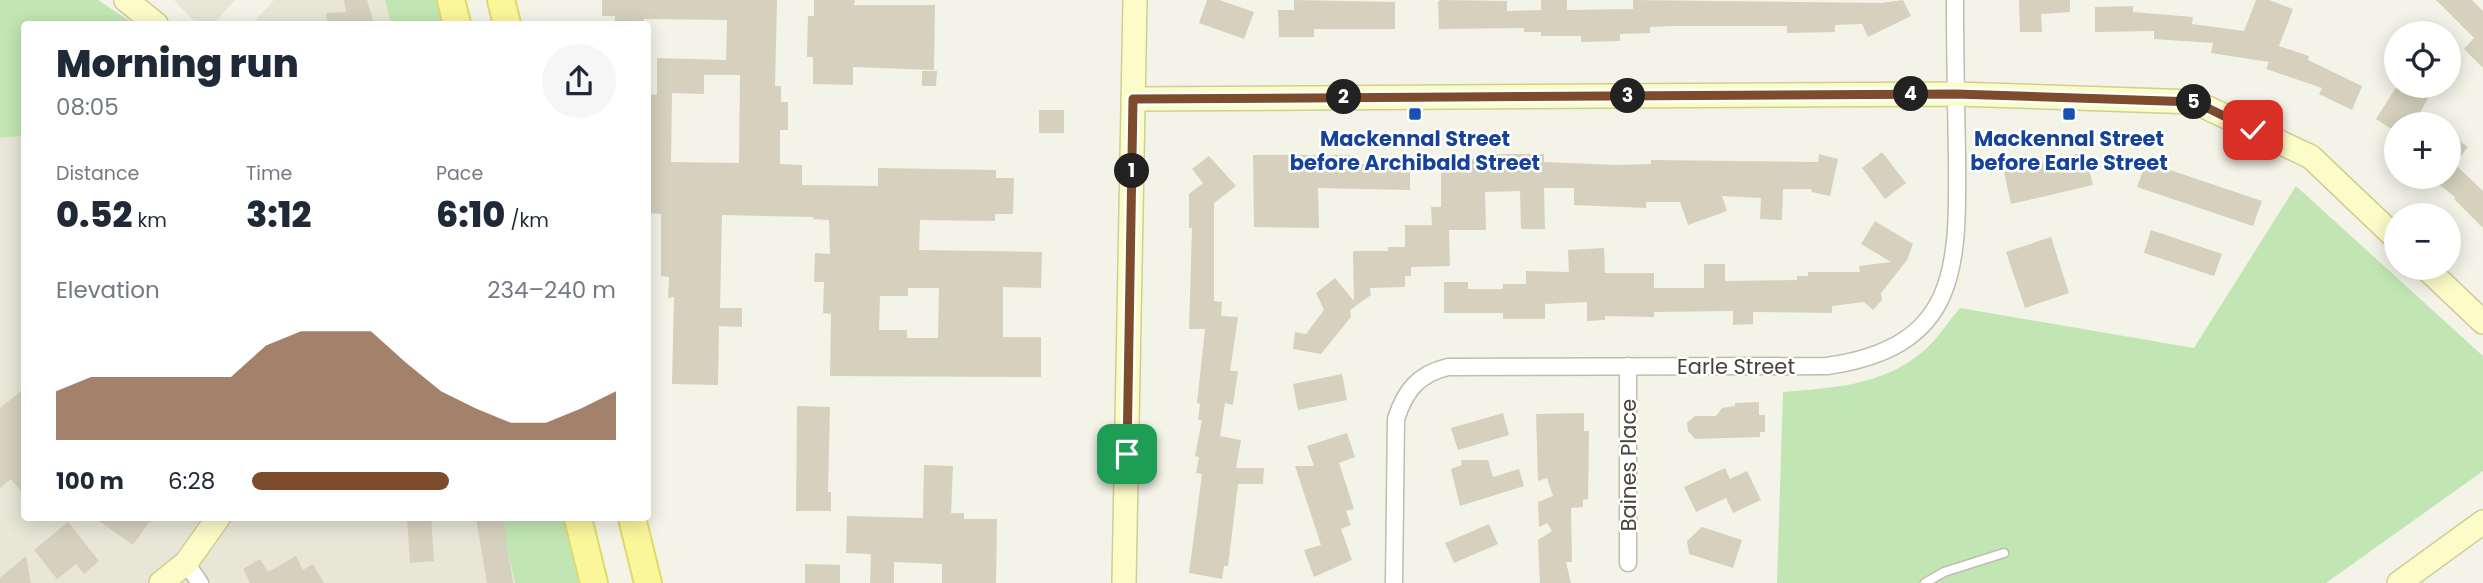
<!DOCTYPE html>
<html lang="en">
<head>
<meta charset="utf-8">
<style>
  body { margin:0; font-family:Poppins,sans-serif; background:#f6f6f7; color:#1f2937; height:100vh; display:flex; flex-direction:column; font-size:26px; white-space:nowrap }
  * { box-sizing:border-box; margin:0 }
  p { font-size:23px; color:#747a83 }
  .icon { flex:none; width:38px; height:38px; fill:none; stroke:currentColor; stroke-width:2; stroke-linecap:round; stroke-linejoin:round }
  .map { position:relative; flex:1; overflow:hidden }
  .details { position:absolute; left:21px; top:21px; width:630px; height:500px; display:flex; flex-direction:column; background:#fff; border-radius:7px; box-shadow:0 4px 18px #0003 }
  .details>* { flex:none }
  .fabs { position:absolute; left:2384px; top:21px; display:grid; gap:14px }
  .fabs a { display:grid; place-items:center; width:77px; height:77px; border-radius:50%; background:#fff; box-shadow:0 4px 18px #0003; font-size:35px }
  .pin { position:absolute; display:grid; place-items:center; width:60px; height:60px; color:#fff; margin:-30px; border-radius:14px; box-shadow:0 4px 10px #0006 }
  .km { position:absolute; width:35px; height:35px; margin:-18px; border-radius:50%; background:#222; color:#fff; font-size:19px; line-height:35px; text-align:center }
  .round { display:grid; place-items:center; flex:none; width:74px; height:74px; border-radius:37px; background:#f6f6f7 }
  .head { display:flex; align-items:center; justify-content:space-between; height:119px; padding:0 35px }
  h1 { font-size:38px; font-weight:800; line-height:52px }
  .stats { display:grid; grid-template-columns:repeat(3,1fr); gap:10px; height:119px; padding:7px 35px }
  .stats div { display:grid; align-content:center }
  .stats b { font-size:35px; font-weight:800 }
  .stats small { font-size:19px; font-weight:400 }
  .stats p { font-size:19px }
  .chart { height:196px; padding:14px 35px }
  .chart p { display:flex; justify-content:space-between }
  .chart svg { width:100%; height:126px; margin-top:7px; fill:#7d4c2d; opacity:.7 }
  ul { padding:0 35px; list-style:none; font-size:23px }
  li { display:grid; grid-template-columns:112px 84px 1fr; align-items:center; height:52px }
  li i { height:18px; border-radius:9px; background:#7d4c2d }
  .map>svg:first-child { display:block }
  .residential { fill:#e7e6d7 }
  .green { fill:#c2e6b3 }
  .building { fill:#d5d1be; fill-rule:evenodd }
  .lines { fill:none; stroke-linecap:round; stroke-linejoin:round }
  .lane-casing { stroke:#bfbdab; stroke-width:11 }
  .street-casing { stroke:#bfbdab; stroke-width:19 }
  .secondary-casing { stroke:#cece97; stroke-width:26 }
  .primary-casing { stroke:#dfda6b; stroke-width:30 }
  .lane { stroke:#fff; stroke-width:8 }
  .street { stroke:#fff; stroke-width:16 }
  .secondary { stroke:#fcfcc9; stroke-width:23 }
  .primary { stroke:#faf79b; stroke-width:26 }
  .route-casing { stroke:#fff; stroke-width:14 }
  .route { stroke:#7d4c2d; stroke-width:9 }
  .transit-dot { fill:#1a4fb4; stroke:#fff; stroke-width:2.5 }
  .labels { text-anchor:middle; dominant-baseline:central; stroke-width:5; stroke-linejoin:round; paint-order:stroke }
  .transit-label { font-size:21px; font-weight:bold; fill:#164399; stroke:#fff }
  .street-label { font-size:21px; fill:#474437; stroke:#fff }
</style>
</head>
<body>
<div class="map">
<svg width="2483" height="583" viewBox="0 0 2483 583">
  <rect width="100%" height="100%" fill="#f3f3e8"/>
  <!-- residential -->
  <g class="residential">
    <path d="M174,0H235L213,24H197Z"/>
    <path d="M274,0H385L391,24H252Z"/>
    <path d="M24,136V518H501L515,583H0V138Z"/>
  </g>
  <!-- green -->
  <g class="green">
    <path d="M0,0H98L134,24H24V136L0,138Z"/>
    <path d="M385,0H437L443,24H391Z"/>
    <path d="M2296,186L2483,356V471L2326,583H1777L1783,392C1831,388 1881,386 1921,353C1936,341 1948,322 1960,308L2194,348Z"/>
    <path d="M501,518H564L579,583H515Z"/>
  </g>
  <!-- building -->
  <g class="building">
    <path d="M344,0H367L374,24H327L326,13L346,12Z"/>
    <path d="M602,0H777L775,86H781V102H788V130H780V164L802,165V185L878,186V168L996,170V178H1014L1013,214H995V221L920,220L919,250L1042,252L1041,288L1003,287V337H1041V377L830,376L831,314L823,313L824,282H814L815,253L830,254L829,220L813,219V217L722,215L720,308H742V327L719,326L718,385L672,384L674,297L668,298L669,277L661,276V214L648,213V94L657,95V58L726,60L727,20L644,19V24H615V16H602ZM704,75H740L739,163L671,162L672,93L704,94ZM908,288H939L938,338H907V330H879L880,296H908Z"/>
    <path d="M814,0H855L854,5H935L934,70L853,67V85L813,84V57H807L808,16H814Z"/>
    <path d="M1207,0H1219L1254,12L1244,39L1199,23Z"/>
    <path d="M1294,0L1395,2V29H1314V37H1279L1278,10H1294Z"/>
    <path d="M1441,0L1507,1V11L1541,10V0H1567V10L1633,9V0L1881,3L1903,0L1911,16L1868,37L1862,24L1835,25V32L1787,33V26H1672L1650,27V33L1620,34V41L1581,42V36H1541V32H1524V28L1439,29L1438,1Z"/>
    <path d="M2019,0H2070V12L2041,14L2042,32H2020Z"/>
    <path d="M2256,0H2269L2293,9L2279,46L2309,56L2308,60L2362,86L2352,110L2319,94L2322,88L2266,69L2269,62L2211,53L2213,43L2154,39V31L2095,32V7L2133,6V12L2193,17L2192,24L2244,31Z"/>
    <path d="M2436,0H2472L2483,11V68L2464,49L2474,38Z"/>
    <path d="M922,71H937L936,86H922Z"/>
    <path d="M2397,86H2417L2430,94L2414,124H2396V132L2376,119Z"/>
    <rect x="1039" y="110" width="25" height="23"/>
    <path d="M2448,132L2468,147L2455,164L2483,191V228L2454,199L2455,197L2430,177H2448Z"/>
    <path d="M1882,152L1906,183L1885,199L1862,168Z"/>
    <path d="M2085,152L2093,185L2011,204L2004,172Z"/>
    <path d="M1496,154H1544V162L1617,165L1651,164V160L1818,162L1819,154L1838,159L1830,196L1812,192L1811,189H1783L1782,220L1760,219L1761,198L1722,196L1727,211L1688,225L1680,202H1646V208L1574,205V188H1544L1545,229H1521L1520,191L1485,192L1486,230H1449L1450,266L1411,267V276H1405V287L1370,288L1371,295L1350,310L1351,317L1321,354L1293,349L1295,332L1306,334L1324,310L1316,293L1335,278L1354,301L1353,251H1388V247H1405V225H1432L1431,207H1441V159H1482V156L1496,157Z"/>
    <path d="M1253,155H1350V164H1410V190L1318,188L1319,228L1254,227Z"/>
    <path d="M1209,156L1236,186L1214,203V301L1222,302L1221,316L1238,317L1230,371H1238L1233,405L1225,403L1220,436L1241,440L1236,468H1264L1263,484H1238L1228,566H1224L1222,579L1189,573L1202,474L1196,473L1199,457L1195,456L1202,420H1198L1200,404L1197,403L1205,329H1189L1192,228H1189V194L1203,183L1192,169Z"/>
    <path d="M2146,162L2262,201L2253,226L2137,187Z"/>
    <path d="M1875,221L1913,244L1907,260L1881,293L1882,300L1873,310L1864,302L1832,306V313L1753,312V324L1733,325V311L1654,312V317L1605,316V320L1587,321V302L1545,304V319H1503V313H1444V282H1468V289H1503V284H1526V271L1569,272L1568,250L1604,248L1605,273H1654V288H1704V264H1725V281L1797,280V276H1808V272H1860L1859,266L1891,262L1861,244Z"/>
    <path d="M2151,230L2222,254L2214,276L2144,253Z"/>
    <path d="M2051,237L2069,293L2025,308L2006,252Z"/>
    <path d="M1342,374L1347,400L1298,410L1293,384Z"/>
    <path d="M24,389V495L11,479L0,488V408Z"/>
    <path d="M1759,402V415H1765V432H1760V437L1695,439L1688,431L1687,423L1695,416H1716L1722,408L1735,406V403Z"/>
    <path d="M797,406L830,407L828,492H831V511H796Z"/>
    <path d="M1503,413L1509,435L1458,450L1451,428Z"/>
    <path d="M1584,413V431H1589L1588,499L1583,500V507L1571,508L1572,562H1566L1571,583H1540L1538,540L1552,531L1547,523L1539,527L1538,502L1553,496L1547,478L1538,481L1536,414Z"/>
    <path d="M1347,433L1355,457L1339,463L1354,509L1346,511L1351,525L1341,529L1352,560L1314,577L1304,550L1321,545L1295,466H1314L1307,446Z"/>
    <path d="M1461,460H1488L1493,477L1519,469L1524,486L1460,506L1451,469L1462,465Z"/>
    <path d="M924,465L953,466L951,513H964V519H997L996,583H942V564L894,562V583H870L871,554L846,553L847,516L923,518Z"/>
    <path d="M1725,468L1730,479L1747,471L1761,500L1733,513L1726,498L1696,512L1684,487Z"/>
    <path d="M95,518H152L133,545Z"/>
    <path d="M407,518H431L434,561L410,563Z"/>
    <path d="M476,518H503L513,583H487Z"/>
    <path d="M68,522L99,561L84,574L76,564L57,579L34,550Z"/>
    <path d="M1489,524L1498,544L1454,563L1445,543Z"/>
    <path d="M1702,527L1742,540L1733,568L1689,554L1687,541Z"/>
    <path d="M26,556L31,583H0V578Z"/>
    <path d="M296,556L303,570L313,564L324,583H250L243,569L260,559L268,572Z"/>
    <path d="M805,564L840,565V583H805Z"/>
  </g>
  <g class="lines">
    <!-- lane casing -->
    <g class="lane-casing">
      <path id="lane" d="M1925,583L1944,572L2004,553"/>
    </g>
    <!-- street casing -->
    <g class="street-casing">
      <g id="street">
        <path d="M1628,366V563"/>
        <path d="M186,563L200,583"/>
        <path d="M1394,583L1396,419C1405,391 1418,374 1448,367L1827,366C1960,347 1958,266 1957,155C1956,104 1955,52 1955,0"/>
      </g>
    </g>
    <!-- secondary casing -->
    <g class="secondary-casing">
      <g id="secondary">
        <path d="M126,0L156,24"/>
        <path d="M1133,99L1956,94L2195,102L2311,157L2396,238"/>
        <path d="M2426,268L2483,322"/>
        <path d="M161,583L186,563L218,518"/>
        <path d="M1124,583L1135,0"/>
        <path d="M2399,583L2483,522"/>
      </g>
    </g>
    <!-- primary casing -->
    <g class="primary-casing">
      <g id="primary">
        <path d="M451,0L457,24"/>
        <path d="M501,0L507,24"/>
        <path d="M578,518L594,583"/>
        <path d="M632,518L648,583"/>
      </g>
    </g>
    <!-- lane -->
    <use href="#lane" class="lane"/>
    <!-- street -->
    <use href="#street" class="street"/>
    <!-- secondary -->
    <use href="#secondary" class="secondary"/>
    <!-- primary -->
    <use href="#primary" class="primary"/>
  </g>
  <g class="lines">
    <!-- route casing -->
    <g class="route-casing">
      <path id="route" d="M1127,454L1133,99L1956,94L2195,102L2253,130"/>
    </g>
    <!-- route -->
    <use href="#route" class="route"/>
  </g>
  <!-- markers -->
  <g class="transit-dot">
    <rect x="1408" y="107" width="14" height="14" rx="3.5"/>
    <rect x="2062" y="107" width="14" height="14" rx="3.5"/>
  </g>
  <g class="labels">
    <!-- transit labels -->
    <g class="transit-label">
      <text x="1415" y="138">Mackennal Street<tspan x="1415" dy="24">before Archibald Street</tspan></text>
      <text x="2069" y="138">Mackennal Street<tspan x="2069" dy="24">before Earle Street</tspan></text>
    </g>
    <!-- street labels -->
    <g class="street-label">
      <text x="1736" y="366">Earle Street</text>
      <text transform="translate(1628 465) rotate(-90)">Baines Place</text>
    </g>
  </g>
</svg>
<div class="fabs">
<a><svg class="icon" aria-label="locate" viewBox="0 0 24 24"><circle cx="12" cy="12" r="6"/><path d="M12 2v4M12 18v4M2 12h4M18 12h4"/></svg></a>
<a>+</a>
<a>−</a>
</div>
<div class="pin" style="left:1127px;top:454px;background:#1e9e55"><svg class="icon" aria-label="arrive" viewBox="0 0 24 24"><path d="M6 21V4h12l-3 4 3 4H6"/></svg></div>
<div class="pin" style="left:2253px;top:130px;background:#d93025"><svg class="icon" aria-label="check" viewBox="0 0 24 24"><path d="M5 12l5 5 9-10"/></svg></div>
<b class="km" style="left:1132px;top:171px">1</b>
<b class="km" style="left:1344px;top:97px">2</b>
<b class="km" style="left:1628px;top:96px">3</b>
<b class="km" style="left:1911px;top:94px">4</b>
<b class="km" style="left:2194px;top:102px">5</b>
<section class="details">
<div class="head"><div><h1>Morning run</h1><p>08:05</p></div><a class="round"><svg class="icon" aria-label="share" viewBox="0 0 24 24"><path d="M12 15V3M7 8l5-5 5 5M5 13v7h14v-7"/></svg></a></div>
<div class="stats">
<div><p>Distance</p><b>0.52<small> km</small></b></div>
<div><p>Time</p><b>3:12</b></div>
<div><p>Pace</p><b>6:10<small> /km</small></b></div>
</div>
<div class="chart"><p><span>Elevation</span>234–240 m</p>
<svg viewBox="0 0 160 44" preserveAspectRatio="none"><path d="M0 44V27L10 22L20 22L30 22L40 22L50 22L60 11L70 6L80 6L90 6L100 17L110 27L120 33L130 38L140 38L150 33L160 27V44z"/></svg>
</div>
<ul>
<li><b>100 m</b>6:28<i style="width:54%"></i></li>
</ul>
</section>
</div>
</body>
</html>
